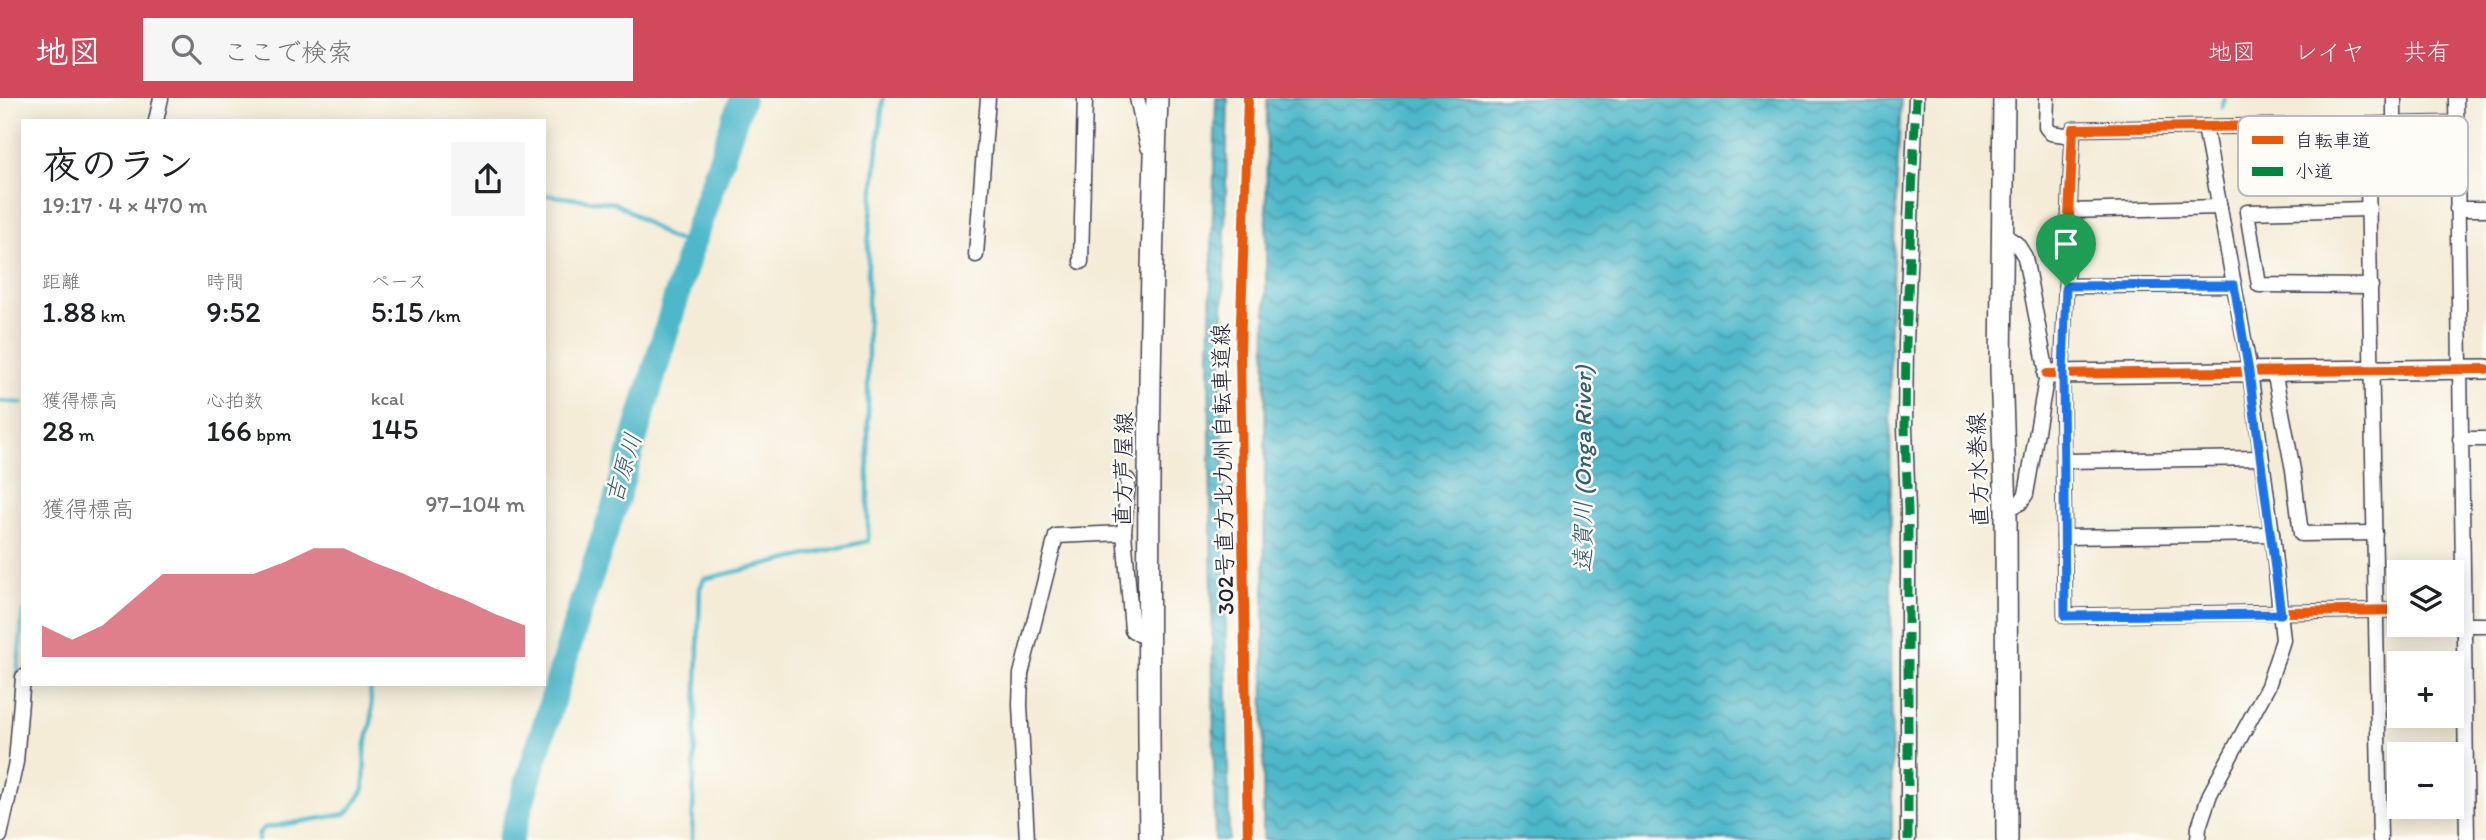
<!DOCTYPE html>
<html lang="ja">
<head>
<meta charset="utf-8">
<style>
  body { margin:0; font-family:Itim,"Klee One",sans-serif; background:#f6f6f6; color:#202124; height:100vh; display:flex; flex-direction:column; font-size:26px; white-space:nowrap }
  * { box-sizing:border-box; margin:0 }
  p { font-size:23px; color:#757577 }
  .icon { flex:none; width:38px; height:38px; fill:none; stroke:currentColor; stroke-width:2; stroke-linecap:round; stroke-linejoin:round }
  .map { position:relative; flex:1; overflow:hidden }
  .side { position:absolute; left:21px; top:21px; width:525px; height:567px; display:flex; flex-direction:column; background:#fff; border-radius:0px; box-shadow:0 4px 18px #0003 }
  .side>* { flex:none }
  .controls { position:absolute; left:2387px; top:462px; display:grid; gap:14px }
  .controls a { display:grid; place-items:center; width:77px; height:77px; border-radius:0px; background:#fff; box-shadow:0 4px 18px #0003; font-size:35px }
  .pin { position:absolute; display:grid; place-items:center; width:60px; height:60px; color:#fff; margin:-72px -30px; border-radius:50% 50% 50% 0; rotate:-45deg; box-shadow:0 0 7px #0007 }
  .pin .icon { rotate:45deg }
  .round { display:grid; place-items:center; flex:none; width:74px; height:74px; border-radius:0px; background:#f6f6f6 }
  .headline { display:flex; align-items:center; justify-content:space-between; height:119px; padding:0 21px }
  h1 { font-size:38px; font-weight:600; line-height:52px }
  .metrics { display:grid; grid-template-columns:repeat(3,1fr); gap:10px; height:119px; padding:7px 21px }
  .metrics div { display:grid; align-content:center }
  .metrics b { font-size:30px; font-weight:600 }
  .metrics small { font-size:19px; font-weight:400 }
  .metrics p { font-size:19px }
  .chart { height:196px; padding:14px 21px }
  .chart p { display:flex; justify-content:space-between }
  .chart svg { width:100%; height:126px; margin-top:7px; fill:#d1495b; opacity:.7 }
  header { display:flex; align-items:center; gap:42px; box-sizing:border-box; height:98px; padding:0 35px; background:#d1495b; color:#fff }
  header strong { font-size:33px }
  nav { display:flex; gap:38px; margin-inline-start:auto; font-size:24px }
  .search { width:490px; height:63px; background:#f6f6f6; display:flex; align-items:center; gap:18px; box-sizing:border-box; padding:0 24px; border-radius:0px; color:#757577; font-size:26px }
  .map>svg:first-child { display:block }
  .water { fill:url(#water-waves); stroke:#386d82; stroke-width:2 }
  .lines { fill:none; stroke-linecap:round; stroke-linejoin:round }
  .stream { stroke:#4db8ca; stroke-width:4.5 }
  .river { stroke:#4db8ca; stroke-width:26 }
  .street-casing { stroke:#424052; stroke-width:17 }
  .secondary-casing { stroke:#424052; stroke-width:22 }
  .primary-casing { stroke:#424052; stroke-width:24 }
  .street { stroke:#fff; stroke-width:14 }
  .secondary { stroke:#fff; stroke-width:19 }
  .primary { stroke:#fff; stroke-width:21 }
  .quiet { stroke:#00873e; stroke-width:9; stroke-dasharray:18 9; stroke-linecap:butt }
  .cycleway-casing { stroke:#fdfcf7; stroke-width:15 }
  .cycleway { stroke:#e8590c; stroke-width:10 }
  .route-casing { stroke:#fff; stroke-width:14 }
  .route { stroke:#1a73e8; stroke-width:9 }
  .labels { text-anchor:middle; dominant-baseline:central; stroke-width:5; stroke-linejoin:round; paint-order:stroke }
  .street-label { font-size:23px; fill:#22223b; stroke:#fdfcf7 }
  .water-label { font-size:24px; font-style:italic; fill:#335e74; stroke:#fdfcf7 }
  .key { fill:#fdfcf7; stroke:#bbbbbf; stroke-width:2 }
  .key-label { font-size:19px; fill:#22223b }
</style>
</head>
<body>
<header>
<strong>地図</strong>
<div class="search"><svg class="icon" aria-label="search" viewBox="0 0 24 24"><circle cx="10" cy="10" r="6"/><path d="M15 15l6 6"/></svg>ここで検索</div>
<nav><a>地図</a><a>レイヤ</a><a>共有</a></nav>
</header>
<div class="map">
<svg width="2486" height="742" viewBox="0 0 2486 742">
  <defs>
    <pattern id="water-waves" width="16" height="10" patternUnits="userSpaceOnUse" patternTransform="scale(1.75)"><rect width="16" height="10" fill="#4db8ca"/><path d="M0 5q4-4 8 0t8 0" fill="none" stroke="#4095a5"/></pattern>
  </defs>
  <rect width="100%" height="100%" fill="#fdfcf7"/>
  <filter id="ink" filterUnits="userSpaceOnUse"><feTurbulence type="fractalNoise" baseFrequency=".0143" numOctaves="2"/><feDisplacementMap in="SourceGraphic" scale="14" xChannelSelector="R" yChannelSelector="G"/><feConvolveMatrix kernelMatrix="1 2 1 2 8 2 1 2 1" color-interpolation-filters="sRGB"/></filter>
  <filter id="wash" filterUnits="userSpaceOnUse"><feTurbulence type="fractalNoise" baseFrequency=".00686" numOctaves="4" result="noise"/><feDisplacementMap in="SourceGraphic" scale="28" xChannelSelector="R" yChannelSelector="G"/><feGaussianBlur stdDeviation="1.57" result="paint"/><feColorMatrix in="noise" values="0 0 0 0 0 0 0 0 0 0 0 0 0 0 0 0 0 1.4 0 .05"/><feComposite in="paint" operator="in"/></filter>
  <g filter="url(#wash)">
    <rect width="100%" height="100%" fill="#f4ecd7"/>
    <!-- water -->
    <g class="water">
      <path d="M1216,0H1228L1222,260L1229,742H1215L1209,261Z"/>
      <path d="M1267,0H1901L1890,228L1892,742H1263Z"/>
    </g>
    <g class="lines">
      <!-- stream -->
      <g class="stream">
        <path d="M2222,9L2225,0"/>
        <path d="M544,97L614,105L626,111L668,139L692,146"/>
        <path d="M0,303L23,305"/>
        <path d="M17,579L23,514"/>
        <path d="M258,742L259,735L264,730L345,716L351,711L364,691L365,650L372,620L370,586"/>
        <path d="M692,742L700,490L704,481L868,443V147L883,0"/>
      </g>
      <!-- river -->
      <path class="river" d="M510,742L581,508L616,403L692,146L742,0"/>
    </g>
  </g>
  <g filter="url(#ink)">
    <g class="lines">
      <!-- street casing -->
      <g class="street-casing">
        <g id="street">
          <path d="M1137,0L1148,49L1154,55"/>
          <path d="M2047,0L2046,29L2051,35L2072,38"/>
          <path d="M2394,0V27"/>
          <path d="M2456,0L2467,742"/>
          <path d="M156,23L161,0"/>
          <path d="M2367,28L2380,742"/>
          <path d="M2369,111L2247,114L2259,187L2371,188"/>
          <path d="M2457,111H2486"/>
          <path d="M2069,113L2220,109"/>
          <path d="M2004,137L2017,146L2025,159L2047,276L2026,396L2020,405L2006,412"/>
          <path d="M976,157L988,0"/>
          <path d="M1081,164L1085,0"/>
          <path d="M2066,188L2234,187"/>
          <path d="M2274,273L2293,372L2301,436L2375,435"/>
          <path d="M2460,341H2486"/>
          <path d="M2064,363L2261,360"/>
          <path d="M1128,382L1124,435L1132,532L1147,541"/>
          <path d="M2064,439L2272,436"/>
          <path d="M2399,512L2065,518L2062,275L2073,31L2456,25"/>
          <path d="M2463,527H2486"/>
          <path d="M0,738L16,664L23,579"/>
          <path d="M1027,742L1020,607L1021,576L1056,438L1124,435"/>
          <path d="M1908,742V413L1905,329L1906,245L1916,0"/>
          <path d="M2198,742L2199,729L2210,696L2268,588L2283,542L2272,436L2250,274L2205,29"/>
        </g>
      </g>
      <!-- secondary casing -->
      <g class="secondary-casing">
        <path id="secondary" d="M2047,276L2486,271"/>
      </g>
      <!-- primary casing -->
      <g class="primary-casing">
        <g id="primary">
          <path d="M2004,0L2001,272L2006,412L2007,742"/>
          <path d="M1150,742C1147,495 1148,247 1157,0"/>
        </g>
      </g>
      <!-- street -->
      <use href="#street" class="street"/>
      <!-- secondary -->
      <use href="#secondary" class="secondary"/>
      <!-- primary -->
      <use href="#primary" class="primary"/>
      <!-- quiet -->
      <path class="quiet" d="M1908,742V413L1905,329L1906,245L1916,0"/>
      <!-- cycleway casing -->
      <g class="cycleway-casing">
        <g id="cycleway">
          <path d="M1248,0L1240,255L1248,742"/>
          <path d="M2047,276L2486,271"/>
          <path d="M2399,512L2065,518L2062,275L2073,31L2456,25"/>
        </g>
      </g>
      <!-- cycleway -->
      <use href="#cycleway" class="cycleway"/>
    </g>
  </g>
  <g class="lines" filter="url(#ink)">
    <!-- route casing -->
    <g class="route-casing">
      <path id="route" d="M2234,187L2249,274L2281,516L2065,518L2063,275L2066,188Z"/>
    </g>
    <!-- route -->
    <use href="#route" class="route"/>
  </g>
  <g class="labels">
    <!-- street labels -->
    <g class="street-label">
      <text transform="translate(1123 371) rotate(-89)">直方芦屋線</text>
      <text transform="translate(1223 371) rotate(-91)">302号直方北九州自転車道線</text>
      <text transform="translate(1978 372) rotate(-92)">直方水巻線</text>
    </g>
    <!-- water labels -->
    <g class="water-label">
      <text transform="translate(623 370) rotate(-73)">吉原川</text>
      <text transform="translate(1582 371) rotate(-90)">遠賀川 (Onga River)</text>
    </g>
  </g>
  <!-- legend -->
  <rect x="2238" y="18" width="230" height="80" rx="10" class="key"/>
  <rect x="2252" y="38" width="31" height="8" fill="#e8590c"/>
  <rect x="2252" y="69" width="31" height="9" fill="#00873e"/>
  <g class="key-label">
    <text x="2295" y="49">自転車道</text>
    <text x="2295" y="80">小道</text>
  </g>
</svg>
<div class="controls">
<a><svg class="icon" aria-label="layers" viewBox="0 0 24 24"><path d="M12 4l9 5-9 5-9-5zM3 14l9 5 9-5"/></svg></a>
<a>+</a>
<a>−</a>
</div>
<div class="pin" style="left:2066px;top:188px;background:#1e9e55"><svg class="icon" aria-label="arrive" viewBox="0 0 24 24"><path d="M6 21V4h12l-3 4 3 4H6"/></svg></div>
<section class="side">
<div class="headline"><div><h1>夜のラン</h1><p>19:17 · 4 × 470 m</p></div><a class="round"><svg class="icon" aria-label="share" viewBox="0 0 24 24"><path d="M12 15V3M7 8l5-5 5 5M5 13v7h14v-7"/></svg></a></div>
<div class="metrics">
<div><p>距離</p><b>1.88<small> km</small></b></div>
<div><p>時間</p><b>9:52</b></div>
<div><p>ペース</p><b>5:15<small> /km</small></b></div>
</div>
<div class="metrics">
<div><p>獲得標高</p><b>28<small> m</small></b></div>
<div><p>心拍数</p><b>166<small> bpm</small></b></div>
<div><p>kcal</p><b>145</b></div>
</div>
<div class="chart"><p><span>獲得標高</span>97–104 m</p>
<svg viewBox="0 0 160 44" preserveAspectRatio="none"><path d="M0 44V33L10 38L20 33L30 24L40 15L50 15L60 15L70 15L80 11L90 6L100 6L110 11L120 15L130 20L140 24L150 29L160 33V44z"/></svg>
</div>
</section>
</div>
</body>
</html>
